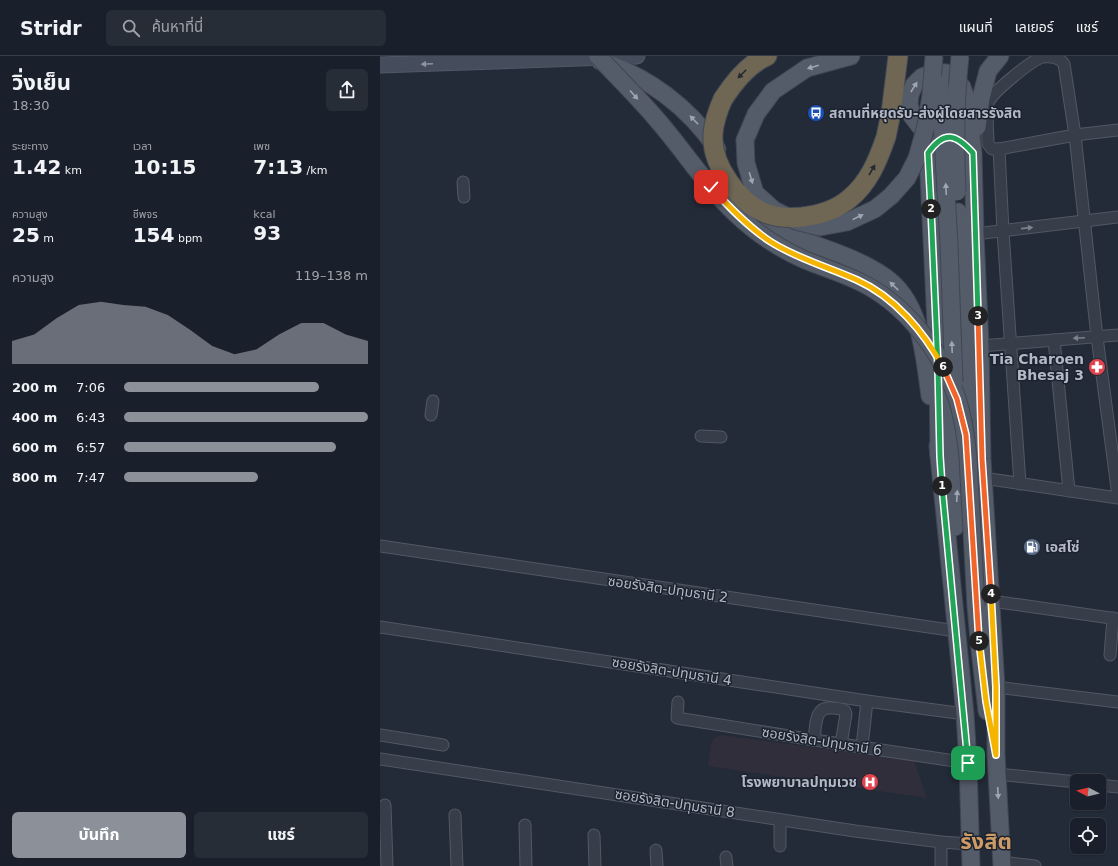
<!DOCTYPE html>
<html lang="th">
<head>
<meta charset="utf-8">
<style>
  body { margin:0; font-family:"DejaVu Sans","Noto Sans Thai",sans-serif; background:#272d37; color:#f1f3f6; height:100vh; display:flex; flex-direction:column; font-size:15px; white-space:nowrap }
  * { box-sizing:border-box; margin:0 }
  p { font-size:13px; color:#9fa3a9 }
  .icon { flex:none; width:22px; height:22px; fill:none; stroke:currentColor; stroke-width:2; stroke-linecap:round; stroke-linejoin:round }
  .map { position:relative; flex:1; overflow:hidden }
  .side { display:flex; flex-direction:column; background:#1a202b; width:380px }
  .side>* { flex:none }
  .needle { width:26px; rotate:277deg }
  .controls { position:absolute; left:690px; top:718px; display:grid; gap:8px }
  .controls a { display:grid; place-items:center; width:36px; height:36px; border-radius:6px; background:#1a202b; box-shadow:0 1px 3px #0004,0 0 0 1px #383e47; font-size:20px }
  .pin { position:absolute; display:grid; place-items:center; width:34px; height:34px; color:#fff; margin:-17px; border-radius:8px; box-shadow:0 2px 6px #0006 }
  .km { position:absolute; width:20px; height:20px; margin:-10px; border-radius:50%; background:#222; color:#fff; font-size:11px; line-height:20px; text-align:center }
  .round { display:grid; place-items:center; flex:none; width:42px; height:42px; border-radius:6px; background:#272d37 }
  .head { display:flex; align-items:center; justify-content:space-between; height:68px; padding:0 12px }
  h1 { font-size:22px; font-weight:700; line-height:30px }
  .figures { display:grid; grid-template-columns:repeat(3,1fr); gap:6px; height:68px; padding:4px 12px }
  .figures div { display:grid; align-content:center }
  .figures b { font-size:20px; font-weight:700 }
  .figures small { font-size:11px; font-weight:400 }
  .figures p { font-size:11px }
  .chart { height:112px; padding:8px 12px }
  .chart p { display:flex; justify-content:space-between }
  .chart svg { width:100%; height:72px; margin-top:4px; fill:#8c9099; opacity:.7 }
  .cta { display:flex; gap:8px; margin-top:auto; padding:8px 12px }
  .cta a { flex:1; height:46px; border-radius:6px; background:#8c9099; color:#fff; font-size:16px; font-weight:700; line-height:46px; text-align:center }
  .cta a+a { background:#272d37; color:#f1f3f6 }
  ul { padding:0 12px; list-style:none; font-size:13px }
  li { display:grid; grid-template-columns:64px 48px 1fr; align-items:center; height:30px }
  li i { height:10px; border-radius:5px; background:#8c9099 }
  header { display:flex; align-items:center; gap:24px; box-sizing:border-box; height:56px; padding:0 20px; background:#1a202b; border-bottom:1px solid #383e47 }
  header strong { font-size:19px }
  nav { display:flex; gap:22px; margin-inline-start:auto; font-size:14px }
  .search { width:280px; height:36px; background:#272d37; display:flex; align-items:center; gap:10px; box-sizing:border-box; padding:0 14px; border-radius:6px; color:#9fa3a9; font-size:15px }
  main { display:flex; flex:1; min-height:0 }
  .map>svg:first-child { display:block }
  .medical { fill:#312e3b }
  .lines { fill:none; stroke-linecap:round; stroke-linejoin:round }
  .street-casing { stroke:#525864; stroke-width:13 }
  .secondary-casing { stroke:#525864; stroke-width:17 }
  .primary-casing { stroke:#404652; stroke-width:19 }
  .highway-casing { stroke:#424854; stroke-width:21 }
  .street { stroke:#373d49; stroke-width:11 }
  .secondary { stroke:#454c5c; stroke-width:15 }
  .primary { stroke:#555c69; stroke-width:17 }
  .highway { stroke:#6f6754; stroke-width:19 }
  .primary-bridge-casing { stroke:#404652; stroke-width:19; stroke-linecap:butt }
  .highway-bridge-casing { stroke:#424854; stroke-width:21; stroke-linecap:butt }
  .primary-bridge { stroke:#555c69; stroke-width:17 }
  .highway-bridge { stroke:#6f6754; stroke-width:19 }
  .oneway { fill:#8c92a0 }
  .oneway2 { fill:#9fa6b3 }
  .oneway3 { fill:#242932 }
  .oneway4 { fill:#7b818d }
  .split-1-casing { stroke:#fff; stroke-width:8 }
  .split-2-casing { stroke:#fff; stroke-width:8 }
  .split-3-casing { stroke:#fff; stroke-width:8 }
  .split-4-casing { stroke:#fff; stroke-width:8 }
  .split-5-casing { stroke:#fff; stroke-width:8 }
  .split-6-casing { stroke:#fff; stroke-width:8 }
  .split-7-casing { stroke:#fff; stroke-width:8 }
  .split-1 { stroke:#22a559; stroke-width:5 }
  .split-2 { stroke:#22a559; stroke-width:5 }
  .split-3 { stroke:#22a559; stroke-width:5 }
  .split-4 { stroke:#f0652b; stroke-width:5 }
  .split-5 { stroke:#f5b400; stroke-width:5 }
  .split-6 { stroke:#f0652b; stroke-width:5 }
  .split-7 { stroke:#f5b400; stroke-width:5 }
  .labels { text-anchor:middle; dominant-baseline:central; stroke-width:3; stroke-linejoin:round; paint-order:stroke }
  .poi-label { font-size:14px; font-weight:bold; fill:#b2b8c5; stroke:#1c222e; text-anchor:start }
  .street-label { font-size:14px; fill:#b2b8c5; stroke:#1c222e }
  .town-label { font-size:22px; font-weight:bold; fill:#cc9b66; stroke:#1c222e }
</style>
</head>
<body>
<header>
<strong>Stridr</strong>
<div class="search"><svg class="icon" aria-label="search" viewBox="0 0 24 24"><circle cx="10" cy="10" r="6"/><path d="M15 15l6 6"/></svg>ค้นหาที่นี่</div>
<nav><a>แผนที่</a><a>เลเยอร์</a><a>แชร์</a></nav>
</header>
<main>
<section class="side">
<div class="head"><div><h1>วิ่งเย็น</h1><p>18:30</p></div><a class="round"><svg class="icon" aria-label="share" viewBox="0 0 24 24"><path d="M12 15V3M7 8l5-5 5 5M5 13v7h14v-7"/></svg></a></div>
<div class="figures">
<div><p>ระยะทาง</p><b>1.42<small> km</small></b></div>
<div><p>เวลา</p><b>10:15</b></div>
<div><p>เพซ</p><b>7:13<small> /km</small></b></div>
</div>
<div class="figures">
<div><p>ความสูง</p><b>25<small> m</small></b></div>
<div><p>ชีพจร</p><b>154<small> bpm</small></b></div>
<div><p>kcal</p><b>93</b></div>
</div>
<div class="chart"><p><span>ความสูง</span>119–138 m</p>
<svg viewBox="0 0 160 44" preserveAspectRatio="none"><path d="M0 44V30L10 26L20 16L30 8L40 6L50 8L60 9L70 14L80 23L90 33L100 38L110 35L120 26L130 19L140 19L150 26L160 30V44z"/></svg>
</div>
<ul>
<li><b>200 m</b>7:06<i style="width:80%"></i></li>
<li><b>400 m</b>6:43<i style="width:100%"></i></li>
<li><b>600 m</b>6:57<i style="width:87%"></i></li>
<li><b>800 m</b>7:47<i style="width:55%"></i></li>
</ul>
<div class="cta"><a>บันทึก</a><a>แชร์</a></div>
</section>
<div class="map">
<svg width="738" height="810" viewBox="0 0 738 810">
  <rect width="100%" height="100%" fill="#232b39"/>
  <!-- medical -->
  <path class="medical" d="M341,679L534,705L547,742L328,710L331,687L334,682Z"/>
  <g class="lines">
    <!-- street casing -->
    <g class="street-casing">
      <g id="street">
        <path d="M619,93L695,79L738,74"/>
        <path d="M83,126L84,141"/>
        <path d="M595,178L738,161"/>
        <path d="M674,284L689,435"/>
        <path d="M600,290L738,279"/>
        <path d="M51,359L53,345"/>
        <path d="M321,380L341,381"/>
        <path d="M603,422L738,442"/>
        <path d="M640,428L623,175L619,93H612L608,88C608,78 606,56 608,47C612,36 651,5 662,1C671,0 680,2 684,8L695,79L717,281L738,440"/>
        <path d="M0,490L576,575"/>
        <path d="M612,545L738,563"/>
        <path d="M0,571L487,645L585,658"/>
        <path d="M730,599L733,562"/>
        <path d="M616,631L738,646"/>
        <path d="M298,646L297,662L434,684L588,707"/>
        <path d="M0,679L63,689"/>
        <path d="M434,684C436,670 434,650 452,652C457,652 461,652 465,655L466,658L461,688"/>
        <path d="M482,691L487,645"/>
        <path d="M0,703L475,775L561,786L590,788"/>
        <path d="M617,718L697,726"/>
        <path d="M719,729L738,731"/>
        <path d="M5,749L7,810"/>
        <path d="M75,759L77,810"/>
        <path d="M400,764V790"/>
        <path d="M145,769L146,810"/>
        <path d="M214,779L215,810"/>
        <path d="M561,786V810"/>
        <path d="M276,794L277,810"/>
        <path d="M346,801L347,810"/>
        <path d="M622,806L655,810"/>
      </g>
    </g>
    <!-- secondary casing -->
    <g class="secondary-casing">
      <path id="secondary" d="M0,9L257,0"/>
    </g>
    <!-- primary casing -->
    <g class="primary-casing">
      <g id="primary">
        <path d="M220,5C267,20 309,51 337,93"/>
        <path d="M597,71L601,42L608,15L620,0"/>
        <path d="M365,84L376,58L393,35L427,12L471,0"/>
        <path d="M372,153C387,171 409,179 430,187C455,196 482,205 505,221C542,247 544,300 550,340"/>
        <path d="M578,156L585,299L592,355"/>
        <path d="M574,347L577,434L575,471"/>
        <path d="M558,390L585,658L588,707L591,810"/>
        <path d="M559,400L558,312L548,97L546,84L542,73L532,60L529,48L530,39L534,29L542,21L555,16L567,17L577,25L582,31L587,45L593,97L595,178L600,290L602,403L616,631V699L622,810"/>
        <path d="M596,550L600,594L607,655"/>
      </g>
    </g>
    <!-- highway casing -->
    <g class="highway-casing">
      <g id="highway">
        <path d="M343,43C354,26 368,8 387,0"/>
        <path d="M506,81L511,57L518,0"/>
      </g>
    </g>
    <!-- street -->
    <use href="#street" class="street"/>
    <!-- secondary -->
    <use href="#secondary" class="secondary"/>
    <!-- primary -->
    <use href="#primary" class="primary"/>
    <!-- highway -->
    <use href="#highway" class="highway"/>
    <!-- primary-bridge casing -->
    <g class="primary-bridge-casing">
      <g id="primary-bridge">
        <path d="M218,0C238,22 260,43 279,66C305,96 326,130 355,157C375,176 400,193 425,204C442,211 461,217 478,225C525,247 561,294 577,342C583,361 586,381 588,401L596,550"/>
        <path d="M560,29L569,189L574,326"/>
        <path d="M365,84L366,107L375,137L394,154L416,165L440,171L467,166L495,153L511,140L527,122L537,102L546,70L551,39L554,0"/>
        <path d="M577,136C575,90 575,45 580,0"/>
      </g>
    </g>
    <!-- highway-bridge casing -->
    <g class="highway-bridge-casing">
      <path id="highway-bridge" d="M343,43C338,54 334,65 333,78C331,109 359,148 388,158C399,162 411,162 422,161C439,159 456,154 469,143C489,127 498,104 506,81"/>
    </g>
    <!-- primary-bridge -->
    <use href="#primary-bridge" class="primary-bridge"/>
    <!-- highway-bridge -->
    <use href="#highway-bridge" class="highway-bridge"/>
  </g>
  <!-- one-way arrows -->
  <defs><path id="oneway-solid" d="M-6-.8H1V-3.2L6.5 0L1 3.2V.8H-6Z"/></defs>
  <use class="oneway" href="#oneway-solid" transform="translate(47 8) rotate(178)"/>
  <g class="oneway2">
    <use href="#oneway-solid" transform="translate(433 11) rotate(164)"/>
    <use href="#oneway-solid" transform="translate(534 31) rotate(-58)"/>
    <use href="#oneway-solid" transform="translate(254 39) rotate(48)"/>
    <use href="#oneway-solid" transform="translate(314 64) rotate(-134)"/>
    <use href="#oneway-solid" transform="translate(371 122) rotate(73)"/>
    <use href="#oneway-solid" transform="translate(566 133) rotate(-93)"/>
    <use href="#oneway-solid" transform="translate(478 161) rotate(-26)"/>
    <use href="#oneway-solid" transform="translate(514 230) rotate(-136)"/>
    <use href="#oneway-solid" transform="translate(572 291) rotate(-92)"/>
    <use href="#oneway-solid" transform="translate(577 440) rotate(-87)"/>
    <use href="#oneway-solid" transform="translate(618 737) rotate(87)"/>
  </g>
  <g class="oneway3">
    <use href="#oneway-solid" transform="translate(362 18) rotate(135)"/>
    <use href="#oneway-solid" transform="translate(492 114) rotate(-60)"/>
  </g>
  <g class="oneway4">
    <use href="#oneway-solid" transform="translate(647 172) rotate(-6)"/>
    <use href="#oneway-solid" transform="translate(699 282) rotate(177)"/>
  </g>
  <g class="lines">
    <!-- split-1 casing -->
    <g class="split-1-casing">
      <path id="split-1" d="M562,430L588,707"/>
    </g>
    <!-- split-2 casing -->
    <g class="split-2-casing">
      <path id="split-2" d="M551,153L558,312L560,400L562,430"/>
    </g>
    <!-- split-3 casing -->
    <g class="split-3-casing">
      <path id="split-3" d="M551,153L548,97C564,74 576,78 593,97L598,260"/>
    </g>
    <!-- split-4 casing -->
    <g class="split-4-casing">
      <path id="split-4" d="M598,260L602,403L611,538"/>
    </g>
    <!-- split-5 casing -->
    <g class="split-5-casing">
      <path id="split-5" d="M599,585L606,645L616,699V631L611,538"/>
    </g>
    <!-- split-6 casing -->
    <g class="split-6-casing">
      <path id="split-6" d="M563,311L577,343L586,379L599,585"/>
    </g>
    <!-- split-7 casing -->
    <g class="split-7-casing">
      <path id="split-7" d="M331,131C349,151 368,171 391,186C418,203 448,211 477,224C515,241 544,276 563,311"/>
    </g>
    <!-- split-1 -->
    <use href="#split-1" class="split-1"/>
    <!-- split-2 -->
    <use href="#split-2" class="split-2"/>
    <!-- split-3 -->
    <use href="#split-3" class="split-3"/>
    <!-- split-4 -->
    <use href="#split-4" class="split-4"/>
    <!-- split-5 -->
    <use href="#split-5" class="split-5"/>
    <!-- split-6 -->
    <use href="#split-6" class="split-6"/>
    <!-- split-7 -->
    <use href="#split-7" class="split-7"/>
  </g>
  <!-- icons -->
  <defs>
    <g id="bus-disc" transform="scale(0.9)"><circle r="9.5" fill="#1a4fb4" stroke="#1c222e"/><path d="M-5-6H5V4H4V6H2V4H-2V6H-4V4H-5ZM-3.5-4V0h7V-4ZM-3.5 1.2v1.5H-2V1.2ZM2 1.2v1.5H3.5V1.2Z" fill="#fff"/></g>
    <g id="pharmacy-disc" transform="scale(0.9)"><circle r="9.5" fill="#e0444e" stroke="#1c222e"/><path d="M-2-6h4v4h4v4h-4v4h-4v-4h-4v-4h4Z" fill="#fff"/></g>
    <g id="fuel-disc" transform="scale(0.9)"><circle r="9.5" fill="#5c6f8a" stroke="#1c222e"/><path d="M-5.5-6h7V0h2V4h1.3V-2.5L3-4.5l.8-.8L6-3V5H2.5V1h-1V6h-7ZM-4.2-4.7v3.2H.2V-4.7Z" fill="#fff"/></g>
    <g id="hospital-disc" transform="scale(0.9)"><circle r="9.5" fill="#e0444e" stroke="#1c222e"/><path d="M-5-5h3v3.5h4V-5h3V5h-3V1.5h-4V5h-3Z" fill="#fff"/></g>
  </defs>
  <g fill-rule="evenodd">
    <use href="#bus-disc" x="436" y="57"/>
    <use href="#pharmacy-disc" x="717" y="311"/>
    <use href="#fuel-disc" x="652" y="491"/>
    <use href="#hospital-disc" x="490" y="726"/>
  </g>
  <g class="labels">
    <!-- poi labels -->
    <g class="poi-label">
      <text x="449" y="57">สถานที่หยุดรับ-ส่งผู้โดยสารรังสิต</text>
      <text x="704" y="303" text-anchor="end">Tia Charoen<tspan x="704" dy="16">Bhesaj 3</tspan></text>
      <text x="665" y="491">เอสโซ่</text>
      <text x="477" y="726" text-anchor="end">โรงพยาบาลปทุมเวช</text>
    </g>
    <!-- street labels -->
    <g class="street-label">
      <text transform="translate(288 533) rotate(8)">ซอยรังสิต-ปทุมธานี 2</text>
      <text transform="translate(292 615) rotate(9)">ซอยรังสิต-ปทุมธานี 4</text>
      <text transform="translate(442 685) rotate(9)">ซอยรังสิต-ปทุมธานี 6</text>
      <text transform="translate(295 747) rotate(9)">ซอยรังสิต-ปทุมธานี 8</text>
    </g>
    <!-- town labels -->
    <g class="town-label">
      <text x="606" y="785">รังสิต</text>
    </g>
  </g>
</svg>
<div class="controls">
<a><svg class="needle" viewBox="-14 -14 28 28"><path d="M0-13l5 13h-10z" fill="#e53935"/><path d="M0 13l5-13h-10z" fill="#9fa3a9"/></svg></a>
<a><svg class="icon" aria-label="locate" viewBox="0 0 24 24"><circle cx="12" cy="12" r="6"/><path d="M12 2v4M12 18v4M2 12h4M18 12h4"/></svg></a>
</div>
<div class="pin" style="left:588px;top:707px;background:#1e9e55"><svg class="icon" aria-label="arrive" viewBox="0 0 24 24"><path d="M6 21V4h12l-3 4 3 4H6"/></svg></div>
<div class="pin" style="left:331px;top:131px;background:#d93025"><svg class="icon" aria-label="check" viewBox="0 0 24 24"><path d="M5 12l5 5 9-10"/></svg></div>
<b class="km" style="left:562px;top:430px">1</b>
<b class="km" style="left:551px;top:153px">2</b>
<b class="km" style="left:598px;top:260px">3</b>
<b class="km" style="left:611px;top:538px">4</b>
<b class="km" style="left:599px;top:585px">5</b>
<b class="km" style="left:563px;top:311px">6</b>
</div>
</main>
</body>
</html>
